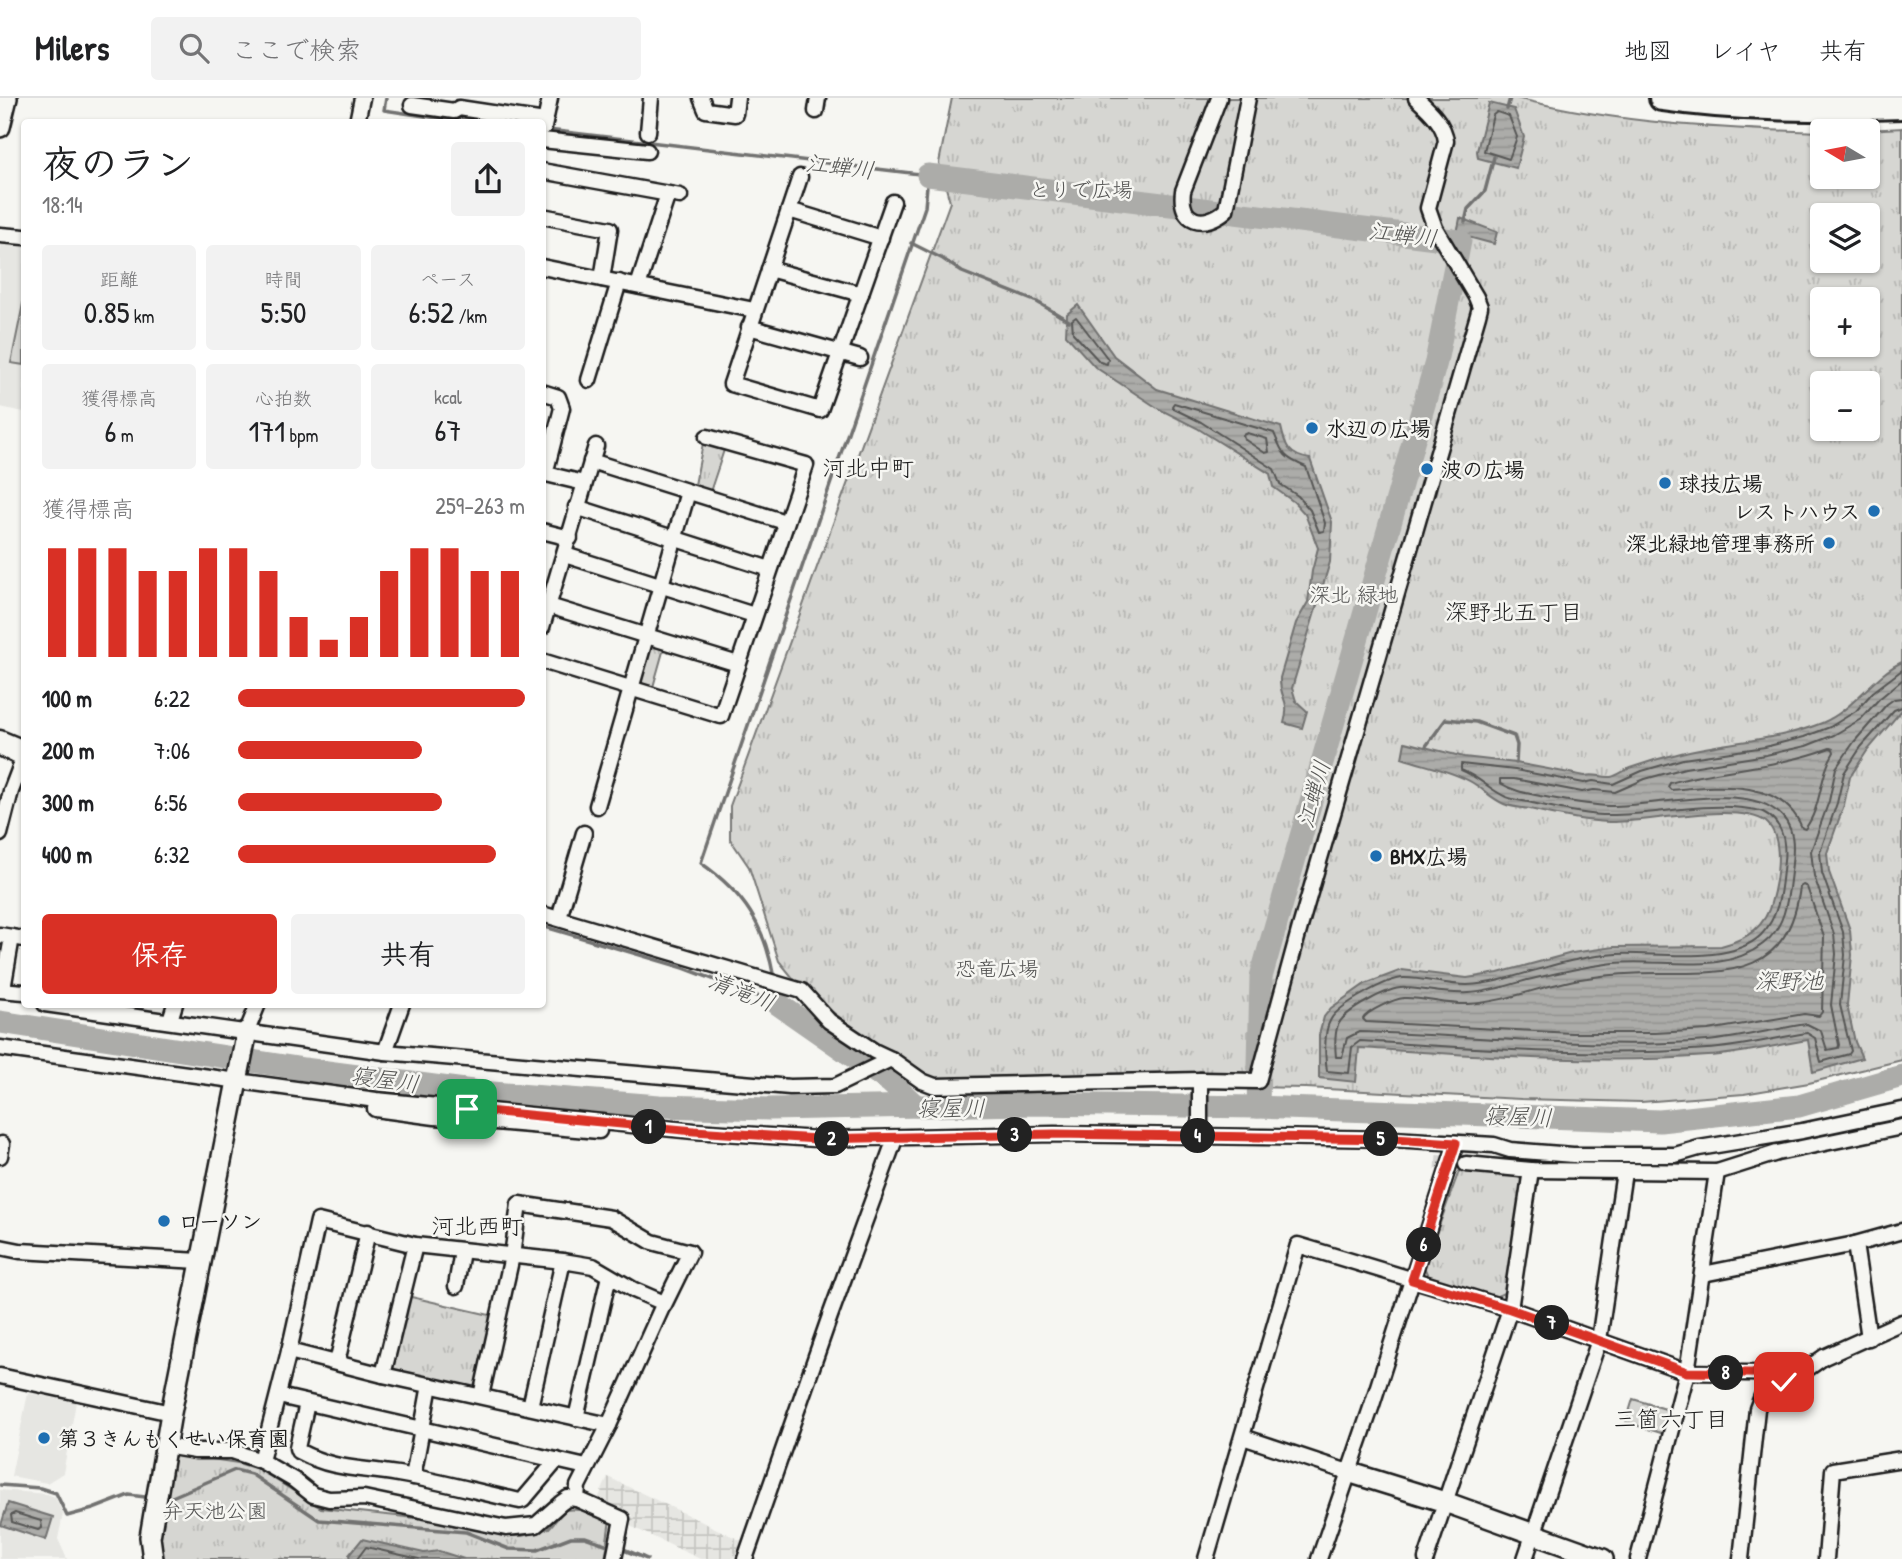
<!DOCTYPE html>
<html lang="ja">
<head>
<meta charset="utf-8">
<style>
  body { margin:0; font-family:"Patrick Hand","Klee One",sans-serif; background:#f2f2f2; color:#202124; height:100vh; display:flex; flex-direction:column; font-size:26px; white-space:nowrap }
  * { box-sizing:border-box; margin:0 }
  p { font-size:23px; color:#757577 }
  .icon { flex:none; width:38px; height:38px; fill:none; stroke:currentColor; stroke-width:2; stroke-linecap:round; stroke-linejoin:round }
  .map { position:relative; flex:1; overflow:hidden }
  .details { position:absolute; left:21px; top:21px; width:525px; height:889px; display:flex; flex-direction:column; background:#fff; border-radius:7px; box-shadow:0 2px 5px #0004 }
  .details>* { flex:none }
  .needle { width:46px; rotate:280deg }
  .controls { position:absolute; left:1810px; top:21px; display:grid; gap:14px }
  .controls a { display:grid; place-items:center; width:70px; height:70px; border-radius:7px; background:#fff; box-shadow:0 2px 5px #0004; font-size:35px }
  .pin { position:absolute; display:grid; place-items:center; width:60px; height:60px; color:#fff; margin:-30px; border-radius:14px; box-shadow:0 4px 10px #0006 }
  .km { position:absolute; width:35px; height:35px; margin:-18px; border-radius:50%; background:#222; color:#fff; font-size:19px; line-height:35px; text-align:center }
  .round { display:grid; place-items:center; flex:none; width:74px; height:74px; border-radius:7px; background:#f2f2f2 }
  .summary { display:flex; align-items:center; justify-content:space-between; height:119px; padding:0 21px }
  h1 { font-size:38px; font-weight:600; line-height:52px }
  .figures { display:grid; grid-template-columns:repeat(3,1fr); gap:10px; height:119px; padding:7px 21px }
  .figures div { display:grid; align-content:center; border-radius:7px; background:#f2f2f2; text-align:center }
  .figures b { font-size:30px; font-weight:600 }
  .figures small { font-size:19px; font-weight:400 }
  .figures p { font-size:19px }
  .chart { height:196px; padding:14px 21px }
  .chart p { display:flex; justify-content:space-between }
  .chart svg { width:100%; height:126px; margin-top:7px; stroke:#d93025; stroke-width:6 }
  .primary-button { display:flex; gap:14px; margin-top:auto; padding:14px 21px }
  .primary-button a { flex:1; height:80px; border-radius:7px; background:#d93025; color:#fff; font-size:28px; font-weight:600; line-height:80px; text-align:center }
  .primary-button a+a { background:#f2f2f2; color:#202124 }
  ul { padding:0 21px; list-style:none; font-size:23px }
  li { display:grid; grid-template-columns:112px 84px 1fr; align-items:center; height:52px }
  li i { height:18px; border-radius:9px; background:#d93025 }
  header { display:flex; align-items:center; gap:42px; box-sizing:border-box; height:98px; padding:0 35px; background:#fff; border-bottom:2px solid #e0e0e0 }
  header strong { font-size:33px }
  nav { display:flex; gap:38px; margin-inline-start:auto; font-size:24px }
  .search { width:490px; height:63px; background:#f2f2f2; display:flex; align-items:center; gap:18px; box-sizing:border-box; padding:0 24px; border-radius:7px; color:#757577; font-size:26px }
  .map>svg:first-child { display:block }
  .built { fill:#e6e6e2 }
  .industrial { fill:url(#industrial-grid) }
  .grass { fill:#d6d6d2; stroke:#797977; stroke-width:2 }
  .park { fill:url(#park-tufts); stroke:#797977; stroke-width:2; fill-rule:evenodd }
  .water { fill:url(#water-rules); stroke:#727271; stroke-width:2 }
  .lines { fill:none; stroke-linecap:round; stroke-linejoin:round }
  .shore { stroke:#565654; stroke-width:2 }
  .stream { stroke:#727271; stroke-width:3.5 }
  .river { stroke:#acaca9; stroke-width:23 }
  .street-tunnel { stroke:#d5d5d2; stroke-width:14; stroke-dasharray:14 7; stroke-linecap:butt }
  .street-casing { stroke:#1c1c1c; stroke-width:19 }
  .secondary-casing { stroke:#1c1c1c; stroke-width:24 }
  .highway-casing { stroke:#1c1c1c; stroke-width:30 }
  .street { stroke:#f6f6f2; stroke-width:14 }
  .secondary { stroke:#f6f6f2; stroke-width:19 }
  .highway { stroke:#f6f6f2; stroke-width:24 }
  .route-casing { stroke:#fff; stroke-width:14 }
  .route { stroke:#d93025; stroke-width:9 }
  .poi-dot { fill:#1f6fb2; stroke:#f6f6f2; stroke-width:2.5 }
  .labels { text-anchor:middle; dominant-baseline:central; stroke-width:5; stroke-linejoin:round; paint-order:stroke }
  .park-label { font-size:21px; fill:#545453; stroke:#f6f6f2 }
  .poi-label { font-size:21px; font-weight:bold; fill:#1c1c1c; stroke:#f6f6f2; text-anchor:start }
  .water-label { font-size:23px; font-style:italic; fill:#565654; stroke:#f6f6f2 }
  .neighbourhood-label { font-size:23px; fill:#1c1c1c; stroke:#f6f6f2 }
</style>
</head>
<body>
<header>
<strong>Milers</strong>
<div class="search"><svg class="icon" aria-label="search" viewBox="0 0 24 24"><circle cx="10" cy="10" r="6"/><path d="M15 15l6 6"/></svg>ここで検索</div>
<nav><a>地図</a><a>レイヤ</a><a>共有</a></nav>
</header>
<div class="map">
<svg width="1902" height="1461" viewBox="0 0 1902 1461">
  <defs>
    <pattern id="industrial-grid" width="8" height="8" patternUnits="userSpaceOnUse" patternTransform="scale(1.75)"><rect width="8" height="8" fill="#e6e6e2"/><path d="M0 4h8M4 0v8" fill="none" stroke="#c5c5c1"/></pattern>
    <pattern id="park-tufts" width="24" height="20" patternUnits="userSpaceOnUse" patternTransform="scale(1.75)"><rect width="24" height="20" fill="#d6d6d2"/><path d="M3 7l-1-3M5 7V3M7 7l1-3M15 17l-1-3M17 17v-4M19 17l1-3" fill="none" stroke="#b7b7b4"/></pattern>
    <pattern id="water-rules" width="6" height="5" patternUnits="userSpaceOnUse" patternTransform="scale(1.75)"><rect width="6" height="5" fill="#acaca9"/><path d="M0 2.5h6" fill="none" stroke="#939391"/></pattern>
  </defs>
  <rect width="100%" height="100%" fill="#f6f6f2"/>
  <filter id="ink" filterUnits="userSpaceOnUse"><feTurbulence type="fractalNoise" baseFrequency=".0143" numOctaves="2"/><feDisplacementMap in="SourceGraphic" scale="14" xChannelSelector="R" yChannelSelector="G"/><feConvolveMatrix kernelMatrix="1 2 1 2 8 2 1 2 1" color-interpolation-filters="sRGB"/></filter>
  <g filter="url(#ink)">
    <!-- built -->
    <g class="built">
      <path d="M0,143L24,145V314L0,309Z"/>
      <path d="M28,1295L76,1304L63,1375L47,1385L11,1378Z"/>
      <path d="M0,1392L47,1396L55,1399L63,1416L58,1441L67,1461H0Z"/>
    </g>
    <!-- industrial -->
    <path class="industrial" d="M608,1379L742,1443L733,1461H700L628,1427L632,1417L598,1401Z"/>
    <!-- grass -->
    <path class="grass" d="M24,201V267L11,265Z"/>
    <!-- park -->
    <g class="park">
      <path d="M952,0H1516C1616,25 1719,31 1822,34V79H1867V33H1847L1902,30V962L1809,985L1744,996L1641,1004L1521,1001L1306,990L942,983L931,980L860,935L801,890L779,863L749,769L730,741V708L950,104L939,65ZM1822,117H1867V163H1822ZM1822,201H1867V247H1822ZM1822,285H1867V331H1822Z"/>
      <path d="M703,345L724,352L709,397L694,392Z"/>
      <path d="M647,546L664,550L653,589L637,586Z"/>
      <path d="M1459,1073L1518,1078L1523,1084L1506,1194L1493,1200L1428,1178L1424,1169Z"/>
      <path d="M407,1198L494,1218L478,1287L471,1290L394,1273L392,1270Z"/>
      <path d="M1633,1301L1672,1313L1664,1336L1626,1324Z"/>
      <path d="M172,1355L238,1365L258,1371L321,1410L453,1424L509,1438H522L549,1430L565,1412C581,1410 596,1415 610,1421L607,1443L644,1459L608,1445L605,1461H163L158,1440Z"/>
    </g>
    <!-- water -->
    <g class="water">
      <path d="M1489,5L1514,11L1524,39L1516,70L1478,60L1477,53Z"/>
      <path d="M1460,120L1497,134L1494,146L1457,136Z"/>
      <path d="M1078,207L1114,258L1157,291L1281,329C1285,348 1289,358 1310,361L1332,424L1330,464L1292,590L1296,603L1307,613L1302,630L1284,625C1291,601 1279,601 1280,580L1296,525L1308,504L1312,473L1318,450L1305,416L1294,404L1273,389L1270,376L1197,330L1159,311L1095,269L1066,237L1067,216Z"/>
      <path d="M1902,564V612L1867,653L1850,679L1844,707L1827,755L1829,774L1850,832L1852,857L1847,907L1855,944L1862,960L1813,974L1808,942C1775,947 1741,956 1708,958C1592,967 1475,957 1359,950L1356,984L1319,980V937L1324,919L1331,910L1365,886L1402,872L1467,880L1498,875L1572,855L1614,849L1721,848C1745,842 1765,830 1771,805C1777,784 1785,740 1766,724C1740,703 1644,725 1609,724C1582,723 1555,717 1530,711C1521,710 1511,709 1504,706C1492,701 1483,691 1473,685C1453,673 1425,668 1402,660L1405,644L1464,659L1516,665L1585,678C1595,675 1602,680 1611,679C1617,678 1625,672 1630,670C1647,664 1664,659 1681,655C1729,643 1777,643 1822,625C1855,611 1871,579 1902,564Z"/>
      <path d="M8,1405L53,1419L46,1442L1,1427Z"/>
      <path d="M362,1441L424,1455L439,1453L464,1461H350L349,1457Z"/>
    </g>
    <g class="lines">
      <!-- shore -->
      <g class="shore">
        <path d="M1497,14L1509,18L1517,39L1509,61L1484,53L1493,17Z"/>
        <path d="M1076,219L1108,261L1107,266L1100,264L1073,235L1072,222Z"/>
        <path d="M1174,305L1274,335C1283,357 1284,360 1306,369L1325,425L1324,433L1319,434L1310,412L1298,398L1280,386L1274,371L1201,324L1174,311L1172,308Z"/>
        <path d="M1247,335L1267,341L1269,354L1265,355L1244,341L1243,337Z"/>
        <path d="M1902,572L1873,594L1856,613L1830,629L1804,639L1765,649L1683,661L1642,673L1613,686L1593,683L1584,685L1515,672L1461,666V672C1479,679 1490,692 1506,699C1514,702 1524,703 1532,705C1557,710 1584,717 1610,717C1654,717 1698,705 1742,710C1749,711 1757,711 1763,714C1783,724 1786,743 1784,763C1781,789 1781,817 1761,837C1729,868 1658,854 1617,856C1603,857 1588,859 1575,862C1539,869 1504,885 1467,887C1446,887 1425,880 1404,880C1388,880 1339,907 1331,921C1323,934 1325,958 1327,973L1349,975L1352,949L1360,943C1476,950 1592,960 1707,951C1740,949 1774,940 1807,935L1815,940L1821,964L1849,956L1851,953L1840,907L1845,857L1843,834L1822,775L1820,754L1837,705L1844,675L1861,649L1894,612L1902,609"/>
        <path d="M1902,582L1879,601L1861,621L1834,637L1806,648L1766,657L1685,670L1645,681L1615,694L1594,692L1582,694L1514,681H1500V685C1513,693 1526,695 1540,698C1563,702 1586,707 1609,708C1653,709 1739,685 1775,712C1797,727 1794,751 1791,774C1788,800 1786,829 1763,846C1721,878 1663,860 1614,865C1587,868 1561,874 1536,880C1513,885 1493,894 1469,895C1448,897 1426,891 1406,890C1390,888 1344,913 1338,927C1334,937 1335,949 1336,959H1342L1347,940L1359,934C1475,937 1590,952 1707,943C1740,940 1773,931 1807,926L1821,933L1827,952L1838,950L1839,947L1831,907L1836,856L1834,836L1814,778L1811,753L1829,703L1836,670L1854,644L1887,606L1894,601L1902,600"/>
        <path d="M1830,650L1833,651L1834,654C1819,678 1822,709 1805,731L1802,730C1782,679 1715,688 1671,692L1668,689L1670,685C1723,670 1778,670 1830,650Z"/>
        <path d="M1803,787L1807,789L1824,839L1822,914L1819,918L1804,916L1708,932L1655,935H1572L1366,924L1363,921C1367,913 1394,901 1404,900C1422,899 1448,907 1468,906C1509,904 1547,885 1587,880C1612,876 1636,875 1662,875C1733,876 1789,875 1800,789Z"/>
        <path d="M15,1415L41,1423L42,1430L38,1432L12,1424L11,1417Z"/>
        <path d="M357,1461L366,1449L419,1461"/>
      </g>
      <!-- stream -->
      <g class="stream">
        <path d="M386,0L384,12L451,22L463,19L497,24"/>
        <path d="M1507,11L1510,0"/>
        <path d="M548,32L928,77L925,109L701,765C744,795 765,828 774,880"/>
        <path d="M1465,124L1468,111L1485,93L1494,59"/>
        <path d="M1460,143L1462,135"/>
        <path d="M911,145L943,161L962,174L1037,204L1069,223"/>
        <path d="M1426,648L1446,621L1476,624L1514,638L1517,647L1516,665"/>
        <path d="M542,828L684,870L778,906L776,891"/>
        <path d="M0,1387L40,1390L56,1395L67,1418L93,1411L129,1397L145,1399"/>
        <path d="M165,1402L235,1372L251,1376L319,1422L466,1434L509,1451L537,1452L571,1439H585L614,1449"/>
        <path d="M621,1451L647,1461"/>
      </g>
      <!-- river -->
      <g class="river">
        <path d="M928,77L1460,143L1436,264L1261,879L1258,1009"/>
        <path d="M778,906L890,984L916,1008"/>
        <path d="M0,924L304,971L480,994L659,1008L769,1011L1030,1006L1258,1009L1660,1023L1799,1008L1902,978"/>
      </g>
      <!-- street-tunnel -->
      <path class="street-tunnel" d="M1436,1064L1466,1066"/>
      <!-- street casing -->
      <g class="street-casing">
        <g id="street">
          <path d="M701,0L706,12L735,16L737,0"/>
          <path d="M1219,0L1183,93C1179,125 1204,131 1226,112L1248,0"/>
          <path d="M412,7L454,13L459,10L545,23"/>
          <path d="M816,13L818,0"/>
          <path d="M357,24L362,0"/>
          <path d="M544,29L550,0"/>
          <path d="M648,34L651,0"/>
          <path d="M542,42L647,53"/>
          <path d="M542,73L680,98"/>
          <path d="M800,79L731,286L820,312L893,104"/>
          <path d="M789,112L881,140"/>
          <path d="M542,118L610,131L602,181"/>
          <path d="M0,137L24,139"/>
          <path d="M542,169L754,212"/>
          <path d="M769,171L861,196"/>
          <path d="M638,188L668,96"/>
          <path d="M749,229L860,260"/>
          <path d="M589,282L619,184"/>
          <path d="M542,294L558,299L562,310L545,376"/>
          <path d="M591,363L785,424"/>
          <path d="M542,375L584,385"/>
          <path d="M576,409L770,471"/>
          <path d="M542,433L570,440"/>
          <path d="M565,457L754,517"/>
          <path d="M549,508L738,566"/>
          <path d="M542,529L596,348"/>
          <path d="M542,563L721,618L806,367L707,339"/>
          <path d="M0,640L24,650"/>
          <path d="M0,650L24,662"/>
          <path d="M597,708L688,394"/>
          <path d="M0,736L11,693L24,659"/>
          <path d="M542,816L802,893L829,923L874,953L891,961L922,983L935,988L1200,982L1258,983L1300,829L1478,217L1480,209L1476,199L1435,130L1428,110L1446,43C1444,25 1429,12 1416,0"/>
          <path d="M559,820L584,735"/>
          <path d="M0,837L24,841"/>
          <path d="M3,891L12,839"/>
          <path d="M0,892L24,894"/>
          <path d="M45,906L385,954L790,989L835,988L891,961"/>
          <path d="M170,922L175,906"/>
          <path d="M247,933L258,906"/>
          <path d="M0,950L376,1002L694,1033L817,1041L1054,1036L1393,1041L1494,1047L1510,1052L1573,1057H1675L1699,1050L1802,1033L1902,1012"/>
          <path d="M385,954L402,906"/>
          <path d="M375,1011L435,1019L599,1033"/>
          <path d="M1200,1038V982"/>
          <path d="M0,1058L2,1046"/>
          <path d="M1466,1066L1531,1072L1717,1074L1777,1055L1902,1029"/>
          <path d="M1855,1146L1869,1240"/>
          <path d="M0,1149L20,1153L200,1163"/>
          <path d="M1703,1176L1855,1146L1902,1133"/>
          <path d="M456,1188L462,1153"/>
          <path d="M289,1253L383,1277L609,1327"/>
          <path d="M337,1264L368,1134"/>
          <path d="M383,1277L415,1147"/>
          <path d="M0,1278L171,1315"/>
          <path d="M279,1298L586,1369"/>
          <path d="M481,1298L512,1158L519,1106L611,1120L652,1144L690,1154L664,1207"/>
          <path d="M307,1305L297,1350L298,1353C336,1373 358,1369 398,1376C439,1383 479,1394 520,1403L523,1402L557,1362"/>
          <path d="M530,1309L563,1163"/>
          <path d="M576,1320L609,1178"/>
          <path d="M1243,1339L1348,1374"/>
          <path d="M165,1348L195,1353H232L261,1363L289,1253L318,1123L415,1147L563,1163L593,1168L634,1192L664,1205L609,1327L578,1388L577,1401L622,1421L614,1461"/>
          <path d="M261,1363L294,1382L313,1397L329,1401L364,1400L506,1430L536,1427L561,1405L568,1400L577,1401"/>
          <path d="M413,1379L430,1287"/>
          <path d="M745,1461L830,1218L895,1041"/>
          <path d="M1206,1461L1298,1147L1510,1211L1687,1274L1800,1276"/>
          <path d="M1319,1461L1372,1307L1456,1045"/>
          <path d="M1426,1461L1510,1211L1531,1072"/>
          <path d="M1525,1461L1599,1242L1624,1074"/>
          <path d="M1638,1461L1687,1274L1717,1074"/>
          <path d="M1741,1461L1757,1311L1762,1298L1778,1286L1800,1276L1824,1259L1902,1224"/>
          <path d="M1826,1461L1833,1372L1902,1361"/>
        </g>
      </g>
      <!-- secondary casing -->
      <g class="secondary-casing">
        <g id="secondary">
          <path d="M0,29L7,0"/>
          <path d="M1348,1374L1445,1404L1603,1461"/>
          <path d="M153,1461L150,1439L171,1315L247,933"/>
        </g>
      </g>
      <!-- highway casing -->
      <g class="highway-casing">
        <path id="highway" d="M1662,0C1742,12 1821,11 1902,8"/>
      </g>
      <!-- street -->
      <use href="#street" class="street"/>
      <!-- secondary -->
      <use href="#secondary" class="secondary"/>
      <!-- highway -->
      <use href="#highway" class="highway"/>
    </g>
  </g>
  <g class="lines" filter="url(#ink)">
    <!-- route casing -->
    <g class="route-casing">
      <path id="route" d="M467,1011L694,1033L817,1041L1054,1036L1393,1041L1456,1045L1412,1182L1510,1211L1687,1274L1800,1276L1784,1284"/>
    </g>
    <!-- route -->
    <use href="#route" class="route"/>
  </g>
  <!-- markers -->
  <g class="poi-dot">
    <circle cx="1312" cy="330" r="7"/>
    <circle cx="1427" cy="371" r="7"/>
    <circle cx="1665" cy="385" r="7"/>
    <circle cx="1874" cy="413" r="7"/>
    <circle cx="1829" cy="445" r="7"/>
    <circle cx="1376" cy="758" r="7"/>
    <circle cx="164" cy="1123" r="7"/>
    <circle cx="44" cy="1340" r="7"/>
  </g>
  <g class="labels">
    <!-- park labels -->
    <g class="park-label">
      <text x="1081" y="91">とりで広場</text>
      <text x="1354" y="496">深北 緑地</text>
      <text x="997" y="870">恐竜広場</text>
      <text x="215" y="1412">弁天池公園</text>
    </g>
    <!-- poi labels -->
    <g class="poi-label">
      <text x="1326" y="330">水辺の広場</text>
      <text x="1441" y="371">波の広場</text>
      <text x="1679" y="385">球技広場</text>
      <text x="1860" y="413" text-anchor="end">レストハウス</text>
      <text x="1815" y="445" text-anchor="end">深北緑地管理事務所</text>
      <text x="1390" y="758">BMX広場</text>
      <text x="178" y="1123">ローソン</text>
      <text x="58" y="1340">第３きんもくせい保育園</text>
    </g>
    <!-- water labels -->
    <g class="water-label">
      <text transform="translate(840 68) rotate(7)">江蝉川</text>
      <text transform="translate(1403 136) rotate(7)">江蝉川</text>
      <text transform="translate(1313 696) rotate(-74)">江蝉川</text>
      <text x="1789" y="882">深野池</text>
      <text transform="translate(742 893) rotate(22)">清滝川</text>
      <text transform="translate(385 981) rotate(8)">寝屋川</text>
      <text x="951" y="1009">寝屋川</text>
      <text transform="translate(1518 1018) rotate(2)">寝屋川</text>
    </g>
    <!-- neighbourhood labels -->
    <g class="neighbourhood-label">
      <text x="868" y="369">河北中町</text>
      <text x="1514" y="513">深野北五丁目</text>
      <text x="477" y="1127">河北西町</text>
      <text x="1671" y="1320">三箇六丁目</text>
    </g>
  </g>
</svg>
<div class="controls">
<a><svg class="needle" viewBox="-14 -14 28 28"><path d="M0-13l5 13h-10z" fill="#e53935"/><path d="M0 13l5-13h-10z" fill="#757577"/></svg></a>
<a><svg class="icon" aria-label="layers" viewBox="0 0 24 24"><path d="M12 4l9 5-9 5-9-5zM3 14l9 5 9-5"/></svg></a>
<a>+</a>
<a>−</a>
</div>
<div class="pin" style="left:467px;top:1011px;background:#1e9e55"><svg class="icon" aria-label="arrive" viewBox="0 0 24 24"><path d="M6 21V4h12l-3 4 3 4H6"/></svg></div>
<div class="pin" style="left:1784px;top:1284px;background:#d93025"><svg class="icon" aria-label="check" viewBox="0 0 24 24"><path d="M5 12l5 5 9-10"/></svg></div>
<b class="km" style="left:649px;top:1029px">1</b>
<b class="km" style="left:832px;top:1041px">2</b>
<b class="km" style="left:1015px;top:1037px">3</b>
<b class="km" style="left:1198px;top:1038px">4</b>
<b class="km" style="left:1381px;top:1041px">5</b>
<b class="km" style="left:1424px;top:1147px">6</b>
<b class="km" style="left:1552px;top:1225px">7</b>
<b class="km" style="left:1726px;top:1275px">8</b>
<section class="details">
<div class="summary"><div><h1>夜のラン</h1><p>18:14</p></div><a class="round"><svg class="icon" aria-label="share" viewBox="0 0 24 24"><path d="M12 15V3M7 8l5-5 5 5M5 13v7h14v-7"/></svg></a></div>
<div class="figures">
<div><p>距離</p><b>0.85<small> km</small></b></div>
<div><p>時間</p><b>5:50</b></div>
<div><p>ペース</p><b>6:52<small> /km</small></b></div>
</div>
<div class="figures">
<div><p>獲得標高</p><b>6<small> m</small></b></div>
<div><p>心拍数</p><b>171<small> bpm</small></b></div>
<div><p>kcal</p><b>67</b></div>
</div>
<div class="chart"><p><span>獲得標高</span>259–263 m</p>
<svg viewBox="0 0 160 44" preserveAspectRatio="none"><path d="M5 44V6M15 44V6M25 44V6M35 44V14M45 44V14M55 44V6M65 44V6M75 44V14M85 44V30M95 44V38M105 44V30M115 44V14M125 44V6M135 44V6M145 44V14M155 44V14"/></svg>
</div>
<ul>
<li><b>100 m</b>6:22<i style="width:100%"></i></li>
<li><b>200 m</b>7:06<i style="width:64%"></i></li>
<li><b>300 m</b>6:56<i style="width:71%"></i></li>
<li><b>400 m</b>6:32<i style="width:90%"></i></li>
</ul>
<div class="primary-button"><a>保存</a><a>共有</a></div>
</section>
</div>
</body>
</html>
